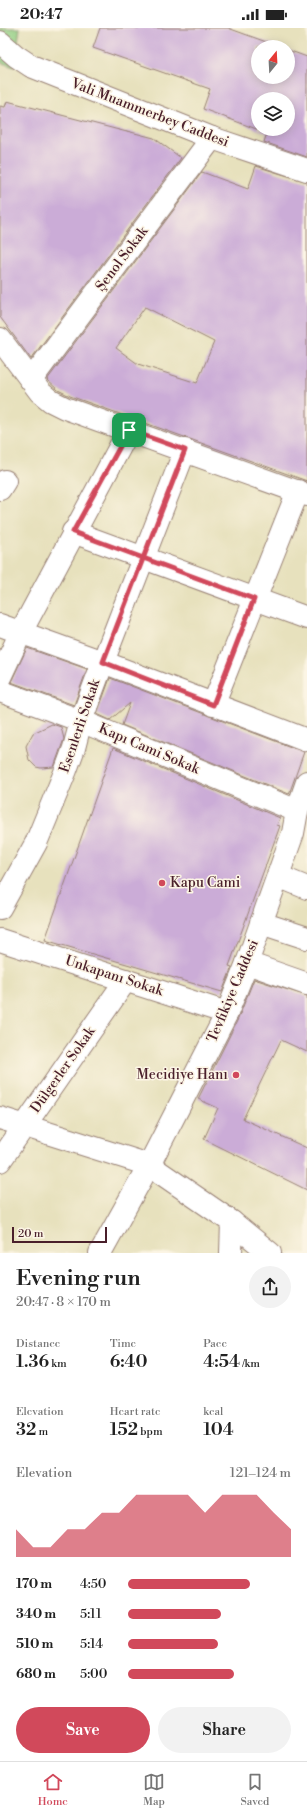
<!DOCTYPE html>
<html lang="en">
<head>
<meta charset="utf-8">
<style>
  body { margin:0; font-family:"Libre Bodoni",serif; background:#f2f2f2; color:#222; height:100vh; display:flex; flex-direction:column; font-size:15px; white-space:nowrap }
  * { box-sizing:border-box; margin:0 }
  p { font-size:13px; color:#767676 }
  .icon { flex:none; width:22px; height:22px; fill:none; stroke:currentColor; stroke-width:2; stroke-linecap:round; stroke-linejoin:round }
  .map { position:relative; height:1225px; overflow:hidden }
  .drawer { display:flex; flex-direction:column; background:#fff; flex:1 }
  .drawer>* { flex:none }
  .needle { width:26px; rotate:18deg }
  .controls { position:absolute; left:251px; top:12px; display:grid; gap:8px }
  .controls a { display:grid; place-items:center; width:44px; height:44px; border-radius:50%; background:#fff; box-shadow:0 2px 10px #0003; font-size:20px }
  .scale { position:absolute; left:12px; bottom:10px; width:95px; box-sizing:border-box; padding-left:4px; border:2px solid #4a1f2b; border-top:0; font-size:11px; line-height:14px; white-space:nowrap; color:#4a1f2b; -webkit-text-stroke:3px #fcf5e5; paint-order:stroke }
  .pin { position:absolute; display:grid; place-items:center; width:34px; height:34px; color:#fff; margin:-17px; border-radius:8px; box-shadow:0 2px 6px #0006 }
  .round { display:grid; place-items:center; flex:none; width:42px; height:42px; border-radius:21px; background:#f2f2f2 }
  .headline { display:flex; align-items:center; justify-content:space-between; height:68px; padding:0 16px }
  h1 { font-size:22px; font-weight:600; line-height:30px }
  .figures { display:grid; grid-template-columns:repeat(3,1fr); gap:6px; height:68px; padding:4px 16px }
  .figures div { display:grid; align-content:center }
  .figures b { font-size:17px; font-weight:600 }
  .figures small { font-size:11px; font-weight:400 }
  .figures p { font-size:11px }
  .chart { height:112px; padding:8px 16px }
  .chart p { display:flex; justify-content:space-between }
  .chart svg { width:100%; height:72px; margin-top:4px; fill:#d1495b; opacity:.7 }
  .primary-button { display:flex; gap:8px; margin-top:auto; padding:8px 16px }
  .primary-button a { flex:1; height:46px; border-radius:24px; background:#d1495b; color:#fff; font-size:16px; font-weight:600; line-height:46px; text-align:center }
  .primary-button a+a { background:#f2f2f2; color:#222 }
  ul { padding:0 16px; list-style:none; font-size:13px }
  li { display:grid; grid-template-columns:64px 48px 1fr; align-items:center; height:30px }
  li i { height:10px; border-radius:5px; background:#d1495b }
  .status { display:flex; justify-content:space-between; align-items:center; height:28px; padding:0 20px; background:#fff; direction:ltr }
  .status svg { height:11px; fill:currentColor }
  .tabs { display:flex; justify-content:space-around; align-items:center; height:56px; border-top:1px solid #e0e0e0; background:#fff; font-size:11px; color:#767676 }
  .tabs a { display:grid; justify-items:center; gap:2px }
  .tabs .active { color:#d1495b }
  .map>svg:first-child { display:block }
  .green { fill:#92ce83; stroke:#6e7657 }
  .building { fill:#cbacd7; fill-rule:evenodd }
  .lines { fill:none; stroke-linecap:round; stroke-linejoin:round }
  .street-casing { stroke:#988074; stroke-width:24 }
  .street { stroke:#fff; stroke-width:22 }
  .route-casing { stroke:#fff; stroke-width:8 }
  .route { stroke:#d1495b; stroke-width:5 }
  .poi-dot { fill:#d1495b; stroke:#fcf5e5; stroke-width:1.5 }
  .labels { text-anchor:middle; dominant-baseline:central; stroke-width:3; stroke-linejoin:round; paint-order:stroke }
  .street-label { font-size:14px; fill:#4a1f2b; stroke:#fcf5e5 }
  .poi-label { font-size:14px; fill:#4a1f2b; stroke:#fcf5e5; text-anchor:start }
</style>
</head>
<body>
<div class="status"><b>20:47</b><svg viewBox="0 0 49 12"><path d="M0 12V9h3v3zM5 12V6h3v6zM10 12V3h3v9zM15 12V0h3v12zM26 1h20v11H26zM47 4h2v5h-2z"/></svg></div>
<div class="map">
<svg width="307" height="1225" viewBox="0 0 307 1225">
  <rect width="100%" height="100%" fill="#fcf5e5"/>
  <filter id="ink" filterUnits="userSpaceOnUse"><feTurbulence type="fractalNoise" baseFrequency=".025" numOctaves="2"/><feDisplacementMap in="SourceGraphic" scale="8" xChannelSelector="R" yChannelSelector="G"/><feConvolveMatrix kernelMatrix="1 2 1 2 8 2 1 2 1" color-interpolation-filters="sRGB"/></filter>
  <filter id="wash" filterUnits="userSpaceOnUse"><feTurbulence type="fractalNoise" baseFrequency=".012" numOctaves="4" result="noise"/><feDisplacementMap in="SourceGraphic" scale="16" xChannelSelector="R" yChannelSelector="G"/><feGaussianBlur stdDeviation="0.9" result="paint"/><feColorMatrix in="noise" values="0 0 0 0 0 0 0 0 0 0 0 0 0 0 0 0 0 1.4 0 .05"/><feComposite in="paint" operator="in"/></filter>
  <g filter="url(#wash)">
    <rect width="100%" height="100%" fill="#e7e1bd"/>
    <!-- green -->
    <path class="green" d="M0,0H20L14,39L0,34Z"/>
    <g id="blocks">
      <!-- building -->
      <g class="building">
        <path d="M100,0H228L280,19H258V49H288V22L307,29V129L264,114L267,105L203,81L210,61L93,20ZM258,71H288V101H258Z"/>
        <path d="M7,73L127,104V103L154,110L181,130L31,331L0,289V78L5,79Z"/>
        <path d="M256,138L307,154V453L70,368L58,362L47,352L202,144L248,161ZM145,279L214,314L197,355L138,336L116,320Z"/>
        <path d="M27,620L87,641L74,677L11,654Z"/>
        <path d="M110,650L304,724L289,766L122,697L130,675L110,692L97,686Z"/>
        <path d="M52,696L61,699L64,711L54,739L41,740L36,739L29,732L26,718L33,705Z"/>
        <path d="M113,720L280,790L277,797L280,798L229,938L232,939L222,964L45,912Z"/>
        <path d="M254,951L307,968V1024L281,1012L243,1091L307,1120V1162L204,1111L218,1080L198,1071L238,991Z"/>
      </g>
    </g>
  </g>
  <g filter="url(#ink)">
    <use href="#blocks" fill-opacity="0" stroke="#988074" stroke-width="1"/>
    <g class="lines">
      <!-- street casing -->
      <g class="street-casing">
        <g id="street">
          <path d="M0,14L16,28L31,38L212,110L307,142"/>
          <path d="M0,311L40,364L51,373L65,380L307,467"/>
          <path d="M31,352L212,110"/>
          <path d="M0,461L5,453"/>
          <path d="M73,504L307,590"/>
          <path d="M0,597L103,634L307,712"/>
          <path d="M0,649L21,604L129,402"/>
          <path d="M0,663L81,693L297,783"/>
          <path d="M213,677L298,463"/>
          <path d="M278,848L307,860"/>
          <path d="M0,880L36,815L66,742L74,720L81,693L103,634L185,422"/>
          <path d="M261,895L307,910"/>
          <path d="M0,912L227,985"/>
          <path d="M247,935L307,956"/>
          <path d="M0,1090L149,1137L232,1194L270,1225"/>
          <path d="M0,1133L126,952"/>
          <path d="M100,1225L149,1137L227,985L247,935L293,805L297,783L307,754"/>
          <path d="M231,1225L232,1194"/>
        </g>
      </g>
      <!-- street -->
      <use href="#street" class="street"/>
    </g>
  </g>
  <g class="lines" filter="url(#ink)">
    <!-- route casing -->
    <g class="route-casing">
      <path id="route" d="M129,402L185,422L103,634L213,677L254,571L73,504L129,402"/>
    </g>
    <!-- route -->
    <use href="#route" class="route"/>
  </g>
  <!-- markers -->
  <g class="poi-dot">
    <circle cx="162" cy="855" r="4"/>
    <circle cx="236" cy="1047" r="4"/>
  </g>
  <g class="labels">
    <!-- street labels -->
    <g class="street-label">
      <text transform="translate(150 85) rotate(21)">Vali Muammerbey Caddesi</text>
      <text transform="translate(122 231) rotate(-53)">Şenol Sokak</text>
      <text transform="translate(80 698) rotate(-71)">Esenlerli Sokak</text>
      <text transform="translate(149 721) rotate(23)">Kapı Cami Sokak</text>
      <text transform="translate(114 948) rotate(18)">Unkapanı Sokak</text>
      <text transform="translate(233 963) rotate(-67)">Tevfikiye Caddesi</text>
      <text transform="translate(63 1042) rotate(-55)">Dülgerler Sokak</text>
    </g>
    <!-- poi labels -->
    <g class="poi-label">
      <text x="170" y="855">Kapu Cami</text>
      <text x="228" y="1047" text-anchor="end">Mecidiye Hanı</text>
    </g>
  </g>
</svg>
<div class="controls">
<a><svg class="needle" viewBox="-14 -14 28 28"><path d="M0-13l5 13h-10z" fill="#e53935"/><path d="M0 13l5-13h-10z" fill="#767676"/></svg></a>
<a><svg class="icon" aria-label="layers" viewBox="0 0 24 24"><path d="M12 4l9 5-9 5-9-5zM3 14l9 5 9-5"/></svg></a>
</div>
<div class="scale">20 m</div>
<div class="pin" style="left:129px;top:402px;background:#1e9e55"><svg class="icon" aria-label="arrive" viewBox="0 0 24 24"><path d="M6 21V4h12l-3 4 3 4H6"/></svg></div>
</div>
<section class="drawer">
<div class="headline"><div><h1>Evening run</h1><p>20:47 · 8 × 170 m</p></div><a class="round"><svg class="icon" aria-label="share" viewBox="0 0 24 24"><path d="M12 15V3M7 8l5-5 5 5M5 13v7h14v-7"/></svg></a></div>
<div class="figures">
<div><p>Distance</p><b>1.36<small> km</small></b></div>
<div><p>Time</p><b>6:40</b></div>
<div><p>Pace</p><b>4:54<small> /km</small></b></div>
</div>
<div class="figures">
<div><p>Elevation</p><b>32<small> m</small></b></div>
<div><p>Heart rate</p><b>152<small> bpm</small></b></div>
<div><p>kcal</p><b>104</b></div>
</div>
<div class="chart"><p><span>Elevation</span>121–124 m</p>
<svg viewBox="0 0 160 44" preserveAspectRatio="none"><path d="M0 44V27L10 38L20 38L30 27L40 27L50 17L60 17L70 6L80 6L90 6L100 6L110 17L120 6L130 6L140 6L150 17L160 27V44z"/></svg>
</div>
<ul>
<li><b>170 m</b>4:50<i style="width:75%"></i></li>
<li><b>340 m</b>5:11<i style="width:57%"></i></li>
<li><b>510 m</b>5:14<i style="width:55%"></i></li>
<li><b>680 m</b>5:00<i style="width:65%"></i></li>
</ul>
<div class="primary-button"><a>Save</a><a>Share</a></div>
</section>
<nav class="tabs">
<a class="active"><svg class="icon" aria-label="home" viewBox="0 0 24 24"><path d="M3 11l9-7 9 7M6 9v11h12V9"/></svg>Home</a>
<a><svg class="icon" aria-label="map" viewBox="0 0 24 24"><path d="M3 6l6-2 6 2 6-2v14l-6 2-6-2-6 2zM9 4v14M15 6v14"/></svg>Map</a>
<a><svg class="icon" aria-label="saved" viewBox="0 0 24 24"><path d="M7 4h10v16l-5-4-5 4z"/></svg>Saved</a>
</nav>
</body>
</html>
